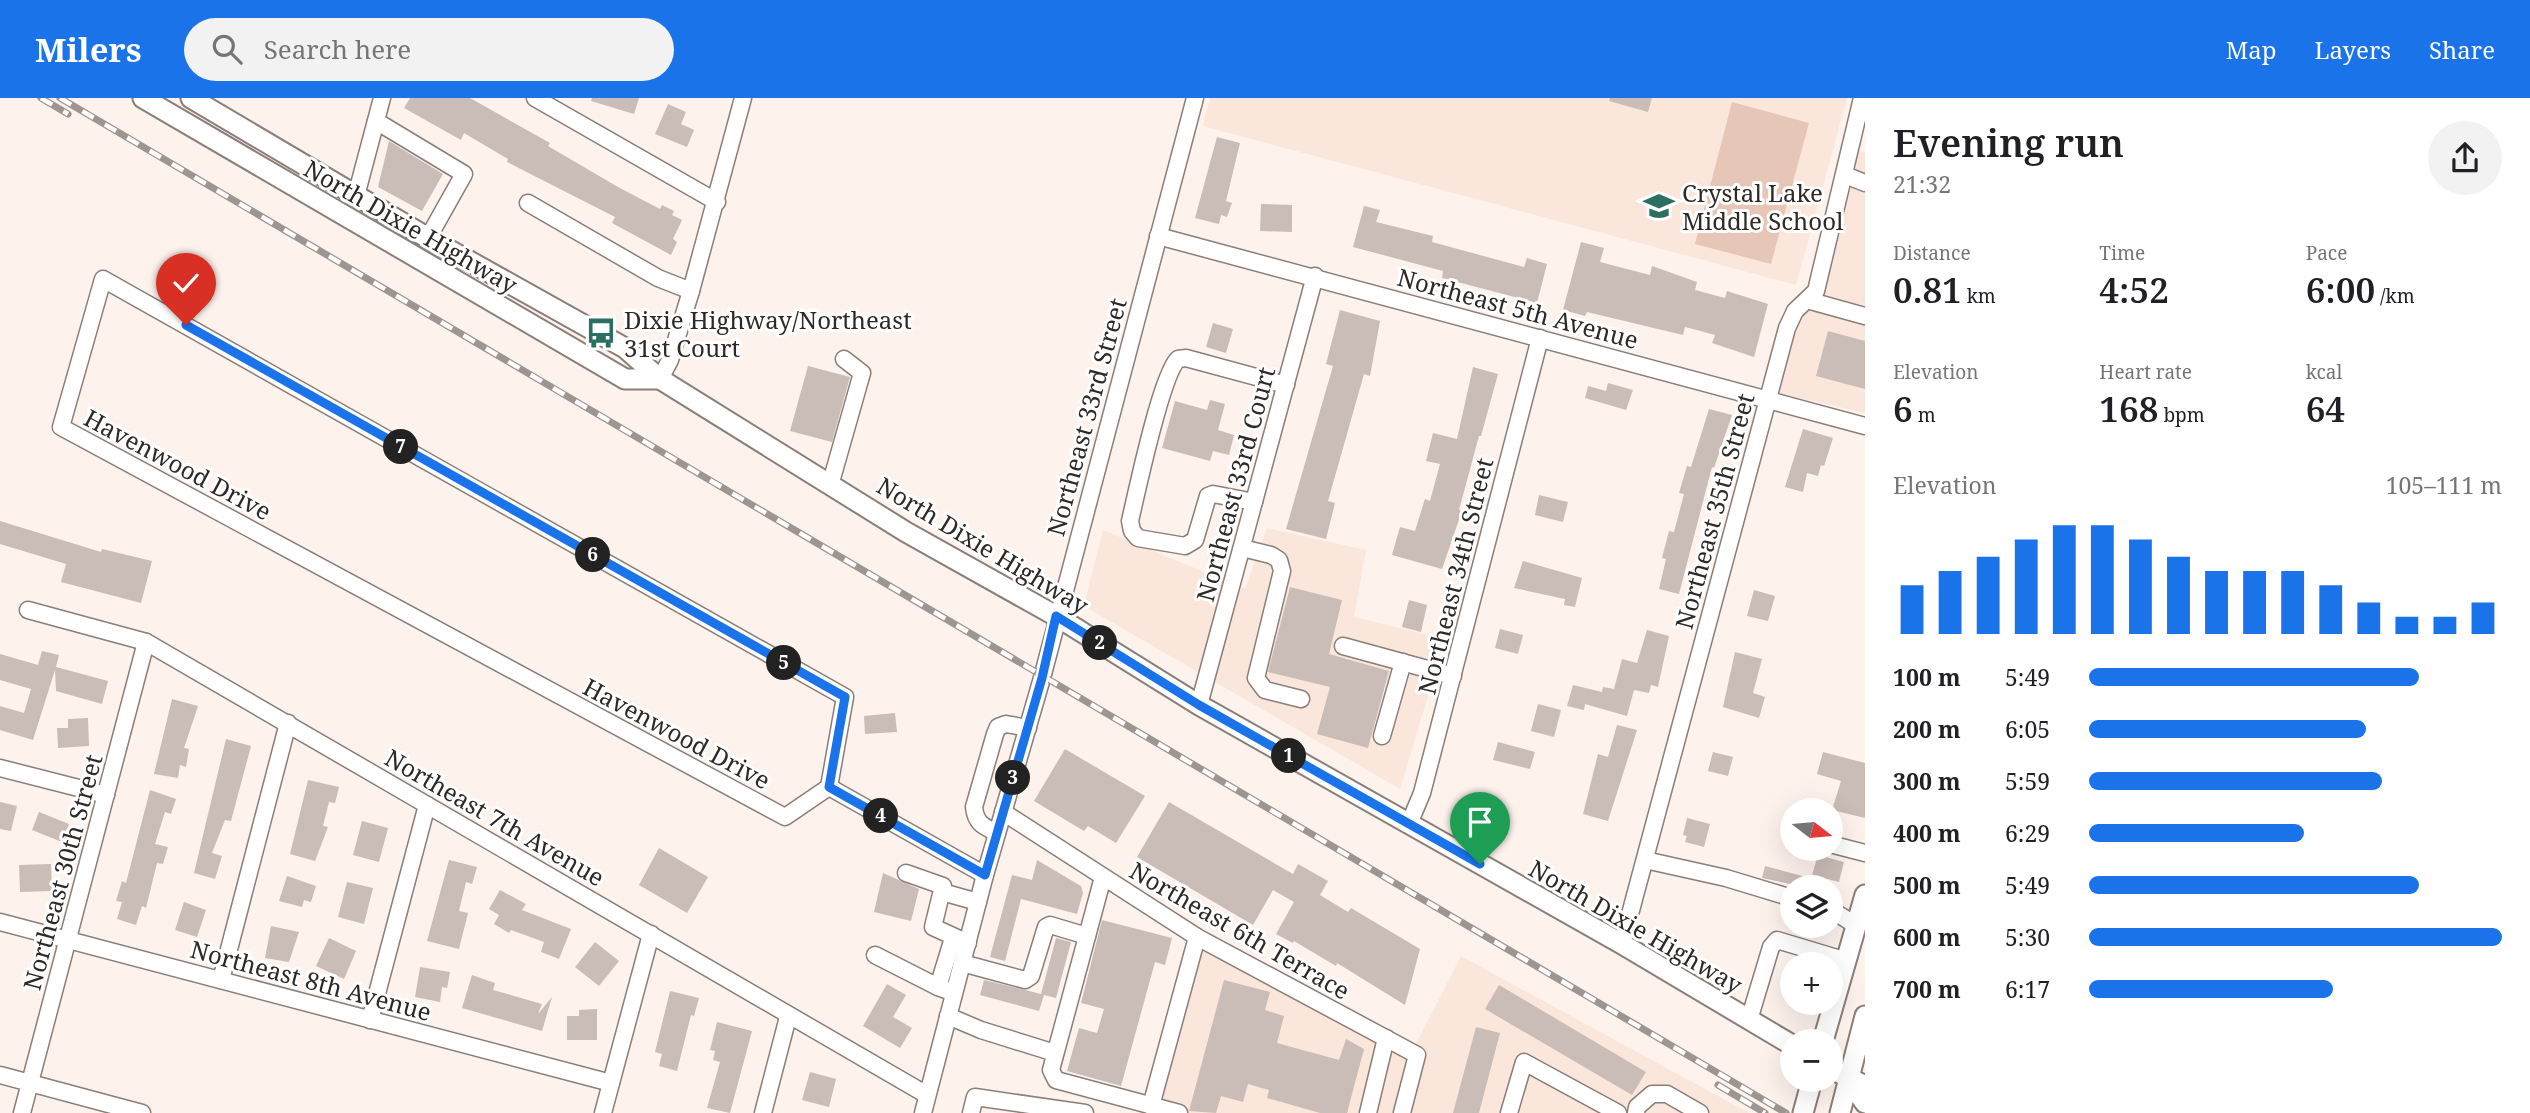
<!DOCTYPE html>
<html lang="en">
<head>
<meta charset="utf-8">
<style>
  body { margin:0; font-family:"Noto Serif",serif; background:#f2f2f2; color:#202124; height:100vh; display:flex; flex-direction:column; font-size:26px; white-space:nowrap }
  * { box-sizing:border-box; margin:0 }
  p { font-size:23px; color:#757577 }
  .icon { flex:none; width:38px; height:38px; fill:none; stroke:currentColor; stroke-width:2; stroke-linecap:round; stroke-linejoin:round }
  .map { position:relative; flex:1; overflow:hidden }
  .details { display:flex; flex-direction:column; background:#fff; width:665px }
  .details>* { flex:none }
  .needle { width:46px; rotate:106deg }
  .tools { position:absolute; left:1780px; top:700px; display:grid; gap:14px }
  .tools a { display:grid; place-items:center; width:63px; height:63px; border-radius:50%; background:#fff; box-shadow:0 7px 28px #0002; font-size:35px }
  .pin { position:absolute; display:grid; place-items:center; width:60px; height:60px; color:#fff; margin:-72px -30px; border-radius:50% 50% 50% 0; rotate:-45deg; box-shadow:0 0 7px #0007 }
  .pin .icon { rotate:45deg }
  .km { position:absolute; width:35px; height:35px; margin:-18px; border-radius:50%; background:#222; color:#fff; font-size:19px; line-height:35px; text-align:center }
  .round { display:grid; place-items:center; flex:none; width:74px; height:74px; border-radius:37px; background:#f2f2f2 }
  .head { display:flex; align-items:center; justify-content:space-between; height:119px; padding:0 28px }
  h1 { font-size:38px; font-weight:600; line-height:52px }
  .metrics { display:grid; grid-template-columns:repeat(3,1fr); gap:10px; height:119px; padding:7px 28px }
  .metrics div { display:grid; align-content:center }
  .metrics b { font-size:35px; font-weight:600 }
  .metrics small { font-size:19px; font-weight:400 }
  .metrics p { font-size:19px }
  .chart { height:196px; padding:14px 28px }
  .chart p { display:flex; justify-content:space-between }
  .chart svg { width:100%; height:126px; margin-top:7px; stroke:#1a73e8; stroke-width:6 }
  ul { padding:0 28px; list-style:none; font-size:23px }
  li { display:grid; grid-template-columns:112px 84px 1fr; align-items:center; height:52px }
  li i { height:18px; border-radius:9px; background:#1a73e8 }
  header { display:flex; align-items:center; gap:42px; box-sizing:border-box; height:98px; padding:0 35px; background:#1a73e8; color:#fff }
  header strong { font-size:33px }
  nav { display:flex; gap:38px; margin-inline-start:auto; font-size:24px }
  .search { width:490px; height:63px; background:#f2f2f2; display:flex; align-items:center; gap:18px; box-sizing:border-box; padding:0 24px; border-radius:38px; color:#757577; font-size:26px }
  main { display:flex; flex:1; min-height:0 }
  .map>svg:first-child { display:block }
  .built { fill:#fbe6db }
  .green { fill:#e6c6b7 }
  .building { fill:#cabcb6 }
  .lines { fill:none; stroke-linecap:round; stroke-linejoin:round }
  .minor-casing { stroke:#8a7e78; stroke-width:19 }
  .major-casing { stroke:#8a7e78; stroke-width:23 }
  .minor { stroke:#fff; stroke-width:16 }
  .major { stroke:#fff; stroke-width:19 }
  .rail-casing { stroke:#9d9591; stroke-width:7 }
  .rail { stroke:#fff; stroke-width:4.5; stroke-dasharray:13; stroke-linecap:butt }
  .route-casing { stroke:#fff; stroke-width:14 }
  .route { stroke:#1a73e8; stroke-width:9 }
  .labels { text-anchor:middle; dominant-baseline:central; stroke-width:6; stroke-linejoin:round; paint-order:stroke }
  .poi-label { font-size:24px; fill:#2e2927; stroke:#fff; text-anchor:start }
  .street-label { font-size:24px; fill:#2e2927; stroke:#fff }
</style>
</head>
<body>
<header>
<strong>Milers</strong>
<div class="search"><svg class="icon" aria-label="search" viewBox="0 0 24 24"><circle cx="10" cy="10" r="6"/><path d="M15 15l6 6"/></svg>Search here</div>
<nav><a>Map</a><a>Layers</a><a>Share</a></nav>
</header>
<main>
<div class="map">
<svg width="1865" height="1015" viewBox="0 0 1865 1015">
  <rect width="100%" height="100%" fill="#fef2ed"/>
  <!-- built -->
  <g class="built">
    <path d="M1210,0H1847L1796,187L1203,28Z"/>
    <path d="M1857,52L1865,55V315L1779,295L1799,222L1823,200L1851,89Z"/>
    <path d="M1267,430L1366,452L1354,519L1445,541L1400,691L1089,511L1085,503L1103,432L1245,491Z"/>
    <path d="M1202,849L1409,960L1461,858L1749,1015H1147Z"/>
  </g>
  <!-- green -->
  <path class="green" d="M1732,4L1809,25L1771,166L1695,146Z"/>
  <!-- building -->
  <g class="building">
    <path d="M410,0H470L550,45L548,48L618,89L660,111L662,107L674,113L672,117L682,122L673,141L677,144L671,157L612,125L615,119L507,64L508,61L464,35L461,42L404,10Z"/>
    <path d="M592,0H639L634,16L591,3Z"/>
    <path d="M1610,0H1652L1648,14L1609,3Z"/>
    <path d="M668,6L686,14L681,26L694,32L687,49L655,36Z"/>
    <path d="M1217,39L1240,45L1226,103L1232,105L1227,119L1221,117L1219,126L1195,120Z"/>
    <path d="M389,43L443,76L422,113L378,89Z"/>
    <path d="M1261,106L1292,107V134L1260,133Z"/>
    <path d="M1364,108L1380,112L1376,124L1433,138L1432,144L1524,169L1527,160L1547,166L1537,205L1442,180L1443,173L1353,149Z"/>
    <path d="M1581,144L1604,150L1600,164L1650,177L1652,168L1697,184L1695,192L1725,200L1727,193L1768,206L1754,259L1712,245L1715,237L1693,231L1685,229L1683,237L1587,214L1585,218L1563,212Z"/>
    <path d="M1340,212L1380,223L1370,278L1364,276L1328,403L1335,405L1326,441L1286,431L1333,268L1326,266Z"/>
    <path d="M1213,225L1233,231L1226,255L1206,249Z"/>
    <path d="M1828,233L1865,243V291L1816,278Z"/>
    <path d="M808,268L850,279L832,344L790,333Z"/>
    <path d="M1473,269L1498,276L1481,338H1479L1459,412L1462,413L1442,471L1392,457L1400,429L1415,433L1425,401L1430,403L1440,366L1426,363L1433,335L1457,341Z"/>
    <path d="M1608,285L1633,292L1626,312L1585,300L1588,288L1606,293Z"/>
    <path d="M1210,302L1225,306L1218,332L1234,337L1229,357L1213,353L1210,363L1162,350L1175,303L1207,312Z"/>
    <path d="M1709,311L1732,317L1714,370L1712,369L1679,496L1659,491L1666,461L1662,460L1669,433L1674,434L1684,396L1679,395L1687,368L1691,369Z"/>
    <path d="M1803,331L1833,340L1824,368L1821,367L1818,378L1807,375L1803,394L1785,389Z"/>
    <path d="M1539,397L1568,404L1563,424L1535,417Z"/>
    <path d="M0,423L101,454L102,451L152,463L141,505L61,484L66,466L0,446Z"/>
    <path d="M1523,463L1582,480L1575,509L1564,507L1565,501L1514,490Z"/>
    <path d="M1290,489L1342,502L1329,556L1389,573L1368,650L1317,636L1330,589L1268,574Z"/>
    <path d="M1754,492L1775,498L1768,523L1747,518Z"/>
    <path d="M1409,502L1427,507L1421,534L1402,529Z"/>
    <path d="M1500,531L1523,537L1518,556L1495,550Z"/>
    <path d="M1647,532L1669,538L1658,589L1651,587L1649,595L1634,592L1627,618L1585,606L1584,612L1567,608L1573,587L1602,594L1603,589L1614,591L1622,561L1637,565Z"/>
    <path d="M42,553L59,557L56,569L108,583L102,606L56,593L55,572L33,642L0,632V608L24,615L31,591L0,582V556L38,567Z"/>
    <path d="M1735,554L1762,561L1753,595L1765,599L1759,620L1723,609Z"/>
    <path d="M172,601L198,608L184,650L189,651L186,669L180,667L178,680L154,676Z"/>
    <path d="M1538,606L1561,612L1554,639L1531,633Z"/>
    <path d="M895,615L897,634L865,636L864,618Z"/>
    <path d="M88,620L89,648L58,650L57,630H68V621Z"/>
    <path d="M1617,627L1637,632L1608,723L1583,716L1598,656L1608,659Z"/>
    <path d="M226,641L251,648L231,723L225,722L212,755L222,758L215,781L194,775Z"/>
    <path d="M1498,644L1535,654L1530,671L1493,662Z"/>
    <path d="M1065,651L1145,698L1116,745L1088,728L1084,733L1034,703Z"/>
    <path d="M1713,654L1733,659L1728,678L1708,673Z"/>
    <path d="M1823,654L1865,665V720L1832,712L1841,683L1817,676Z"/>
    <path d="M308,682L339,689L335,705L329,704L323,728L328,729L315,763L290,756Z"/>
    <path d="M150,692L176,701L171,716L165,714L155,746L168,749L163,766L157,765L146,810L142,808L136,827L117,821L122,804L116,803L122,783L126,785Z"/>
    <path d="M0,704L17,708L11,733L0,731Z"/>
    <path d="M1169,704L1293,776L1298,766L1328,783L1320,797L1348,814L1351,810L1420,851L1405,907L1337,865L1336,868L1294,843L1293,845L1276,836L1294,804L1273,792L1253,827L1137,759Z"/>
    <path d="M39,714L69,726L62,744L32,732Z"/>
    <path d="M1687,720L1710,726L1704,749L1685,744L1687,738L1683,737Z"/>
    <path d="M362,723L388,730L379,764L353,757Z"/>
    <path d="M659,750L708,779L687,815L639,787Z"/>
    <path d="M1818,757L1844,764L1839,784L1812,777Z"/>
    <path d="M449,762L477,769L472,786L466,784L459,813L468,815L459,851L427,843Z"/>
    <path d="M1037,762L1081,788L1083,795L1077,816L1021,801L1005,863L990,859L1012,777L1032,782Z"/>
    <path d="M51,766L52,793L20,794L19,767Z"/>
    <path d="M1765,768L1806,779L1804,789L1762,780Z"/>
    <path d="M883,775L919,791L911,823L874,814Z"/>
    <path d="M287,778L316,788L311,804L304,802L302,809L279,803Z"/>
    <path d="M347,784L373,790L364,826L338,819Z"/>
    <path d="M500,792L526,806L522,812L571,831L559,861L541,854L544,844L511,832L509,835L494,826L499,817L489,811Z"/>
    <path d="M184,804L206,812L197,839L175,832Z"/>
    <path d="M1102,822L1172,840L1165,867L1155,864L1121,988L1067,973L1079,930L1097,935L1104,911L1081,905Z"/>
    <path d="M271,828L299,834L289,864L265,860Z"/>
    <path d="M329,840L356,853L344,881L316,868Z"/>
    <path d="M1056,840L1071,844L1056,900L1044,897L1039,913L980,897L984,882L1041,896Z"/>
    <path d="M595,844L619,863L599,888L575,869Z"/>
    <path d="M420,869L450,874L447,890L442,889L440,904L415,899Z"/>
    <path d="M472,877L495,885L493,892L542,906L538,916L552,899L542,933L462,910Z"/>
    <path d="M1224,882L1270,894L1265,912L1284,918L1277,945L1339,962L1346,941L1364,951L1347,1015H1320L1267,1000L1269,992L1248,986L1243,1004L1221,998L1216,1015L1189,1013Z"/>
    <path d="M887,886L906,897L893,919L912,930L900,950L863,928Z"/>
    <path d="M1499,887L1646,974L1632,997L1485,911Z"/>
    <path d="M670,893L699,900L694,918L691,917L677,973L659,968L662,956L655,954Z"/>
    <path d="M597,911V942H567V918H579V912Z"/>
    <path d="M717,924L752,933L730,1015L707,1010L720,964L713,962L715,953L710,952Z"/>
    <path d="M1476,929L1500,935L1479,1015H1453Z"/>
    <path d="M810,974L836,981L829,1009L802,1002Z"/>
  </g>
  <g class="lines">
    <!-- minor casing -->
    <g class="minor-casing">
      <g id="minor">
        <path d="M535,0L717,104"/>
        <path d="M376,23L464,76L428,140"/>
        <path d="M1845,77L1865,85"/>
        <path d="M356,98L382,0"/>
        <path d="M528,105L658,180L691,193"/>
        <path d="M1158,138L1865,328"/>
        <path d="M103,181L845,599L829,689L785,719L61,329Z"/>
        <path d="M1807,202L1865,218"/>
        <path d="M660,281L670,262L691,193L743,0"/>
        <path d="M831,384L862,275L844,261"/>
        <path d="M1254,404L1213,396L1208,398L1195,442L1185,448L1138,440L1132,433L1130,423C1137,393 1161,278 1178,261L1186,260L1286,287"/>
        <path d="M1242,450L1271,457L1279,462L1282,473L1256,580L1265,592L1301,601"/>
        <path d="M28,512L146,544L927,997"/>
        <path d="M1343,548L1453,578"/>
        <path d="M1199,607L1315,178"/>
        <path d="M1382,638L1403,564"/>
        <path d="M0,670L106,697"/>
        <path d="M829,689L985,777"/>
        <path d="M1003,714L1197,839L1417,957L1402,1015"/>
        <path d="M1409,726L1422,695L1540,240"/>
        <path d="M997,735C983,728 976,726 974,709L995,636L998,629L1006,626L1028,630"/>
        <path d="M1791,737H1792"/>
        <path d="M1830,746L1865,755"/>
        <path d="M1645,762L1726,780L1792,800"/>
        <path d="M906,775L943,788L933,829L968,845"/>
        <path d="M1103,779L1051,972L1056,982L1179,1015"/>
        <path d="M942,794L978,804"/>
        <path d="M1830,811L1857,828"/>
        <path d="M0,824L611,985"/>
        <path d="M1622,846L1787,230L1795,213L1816,193L1862,0"/>
        <path d="M875,857L938,889"/>
        <path d="M962,865L1025,882L1031,878L1046,829L1050,827L1087,838"/>
        <path d="M221,882L288,625"/>
        <path d="M946,892L938,889L953,840"/>
        <path d="M948,918L981,932L1055,955"/>
        <path d="M370,922L427,707"/>
        <path d="M1749,922L1771,849L1777,842L1847,863"/>
        <path d="M0,977L142,1015"/>
        <path d="M1151,1008L1197,839"/>
        <path d="M22,1015L146,544"/>
        <path d="M603,1015L651,836"/>
        <path d="M763,1015L788,919"/>
        <path d="M923,1015L985,777L1042,580L1195,0"/>
        <path d="M971,1015L975,999L1085,1015"/>
        <path d="M1368,1015L1386,940"/>
        <path d="M1509,1015L1524,964L1618,1015"/>
        <path d="M1636,1015L1637,1009L1652,996H1667L1700,1015"/>
      </g>
    </g>
    <!-- major casing -->
    <g class="major-casing">
      <g id="major">
        <path d="M143,0L625,281H660"/>
        <path d="M191,0L428,140L625,250L660,281L906,434L1056,518L1199,607L1622,846L1792,947"/>
        <path d="M1823,943L1865,797"/>
        <path d="M1830,970L1865,988"/>
        <path d="M1848,981L1865,1005"/>
        <path d="M1803,1015L1812,982"/>
        <path d="M1840,1015L1865,918"/>
      </g>
    </g>
    <!-- minor -->
    <use href="#minor" class="minor"/>
    <!-- major -->
    <use href="#major" class="major"/>
    <!-- rail casing -->
    <g class="rail-casing">
      <g id="rail">
        <path d="M41,0L68,16"/>
        <path d="M60,0L1786,1015"/>
        <path d="M1718,987L1765,1015"/>
      </g>
    </g>
    <!-- rail -->
    <use href="#rail" class="rail"/>
  </g>
  <g class="lines">
    <!-- route casing -->
    <g class="route-casing">
      <path id="route" d="M186,227L845,599L829,689L985,777L1042,580L1056,518L1199,607L1480,766"/>
    </g>
    <!-- route -->
    <use href="#route" class="route"/>
  </g>
  <!-- icons -->
  <defs>
    <g id="school-bare" transform="scale(2.415)"><path d="M0-5L7-2L0 1L-7-2ZM-4 1L0 2.5L4 1V4Q0 6-4 4Z" fill="#2b6f62" stroke="#fff" stroke-width="2.5" paint-order="stroke"/></g>
    <g id="bus-bare" transform="scale(2.415)"><path d="M-5-6H5V4H4V6H2V4H-2V6H-4V4H-5ZM-3.5-4V0h7V-4ZM-3.5 1.2v1.5H-2V1.2ZM2 1.2v1.5H3.5V1.2Z" fill="#2b6f62" stroke="#fff" stroke-width="2.5" paint-order="stroke"/></g>
  </defs>
  <g fill-rule="evenodd">
    <use href="#school-bare" x="1659" y="108"/>
    <use href="#bus-bare" x="601" y="235"/>
  </g>
  <g class="labels">
    <!-- poi labels -->
    <g class="poi-label">
      <text x="1682" y="94">Crystal Lake<tspan x="1682" dy="28">Middle School</tspan></text>
      <text x="624" y="221">Dixie Highway/Northeast<tspan x="624" dy="28">31st Court</tspan></text>
    </g>
    <!-- street labels -->
    <g class="street-label">
      <text transform="translate(411 128) rotate(30)">North Dixie Highway</text>
      <text transform="translate(1518 210) rotate(15)">Northeast 5th Avenue</text>
      <text transform="translate(1086 319) rotate(-75)">Northeast 33rd Street</text>
      <text transform="translate(178 366) rotate(28)">Havenwood Drive</text>
      <text transform="translate(1235 386) rotate(-75)">Northeast 33rd Court</text>
      <text transform="translate(1714 413) rotate(-75)">Northeast 35th Street</text>
      <text transform="translate(983 447) rotate(31)">North Dixie Highway</text>
      <text transform="translate(1455 478) rotate(-76)">Northeast 34th Street</text>
      <text transform="translate(677 635) rotate(28)">Havenwood Drive</text>
      <text transform="translate(495 719) rotate(30)">Northeast 7th Avenue</text>
      <text transform="translate(62 774) rotate(-75)">Northeast 30th Street</text>
      <text transform="translate(1636 828) rotate(30)">North Dixie Highway</text>
      <text transform="translate(1240 832) rotate(30)">Northeast 6th Terrace</text>
      <text transform="translate(311 882) rotate(15)">Northeast 8th Avenue</text>
    </g>
  </g>
</svg>
<div class="tools">
<a><svg class="needle" viewBox="-14 -14 28 28"><path d="M0-13l5 13h-10z" fill="#e53935"/><path d="M0 13l5-13h-10z" fill="#757577"/></svg></a>
<a><svg class="icon" aria-label="layers" viewBox="0 0 24 24"><path d="M12 4l9 5-9 5-9-5zM3 14l9 5 9-5"/></svg></a>
<a>+</a>
<a>−</a>
</div>
<div class="pin" style="left:1480px;top:766px;background:#1e9e55"><svg class="icon" aria-label="arrive" viewBox="0 0 24 24"><path d="M6 21V4h12l-3 4 3 4H6"/></svg></div>
<div class="pin" style="left:186px;top:227px;background:#d93025"><svg class="icon" aria-label="check" viewBox="0 0 24 24"><path d="M5 12l5 5 9-10"/></svg></div>
<b class="km" style="left:1289px;top:658px">1</b>
<b class="km" style="left:1100px;top:545px">2</b>
<b class="km" style="left:1013px;top:680px">3</b>
<b class="km" style="left:881px;top:718px">4</b>
<b class="km" style="left:784px;top:565px">5</b>
<b class="km" style="left:593px;top:457px">6</b>
<b class="km" style="left:401px;top:349px">7</b>
</div>
<section class="details">
<div class="head"><div><h1>Evening run</h1><p>21:32</p></div><a class="round"><svg class="icon" aria-label="share" viewBox="0 0 24 24"><path d="M12 15V3M7 8l5-5 5 5M5 13v7h14v-7"/></svg></a></div>
<div class="metrics">
<div><p>Distance</p><b>0.81<small> km</small></b></div>
<div><p>Time</p><b>4:52</b></div>
<div><p>Pace</p><b>6:00<small> /km</small></b></div>
</div>
<div class="metrics">
<div><p>Elevation</p><b>6<small> m</small></b></div>
<div><p>Heart rate</p><b>168<small> bpm</small></b></div>
<div><p>kcal</p><b>64</b></div>
</div>
<div class="chart"><p><span>Elevation</span>105–111 m</p>
<svg viewBox="0 0 160 44" preserveAspectRatio="none"><path d="M5 44V27M15 44V22M25 44V17M35 44V11M45 44V6M55 44V6M65 44V11M75 44V17M85 44V22M95 44V22M105 44V22M115 44V27M125 44V33M135 44V38M145 44V38M155 44V33"/></svg>
</div>
<ul>
<li><b>100 m</b>5:49<i style="width:80%"></i></li>
<li><b>200 m</b>6:05<i style="width:67%"></i></li>
<li><b>300 m</b>5:59<i style="width:71%"></i></li>
<li><b>400 m</b>6:29<i style="width:52%"></i></li>
<li><b>500 m</b>5:49<i style="width:80%"></i></li>
<li><b>600 m</b>5:30<i style="width:100%"></i></li>
<li><b>700 m</b>6:17<i style="width:59%"></i></li>
</ul>
</section>
</main>
</body>
</html>
